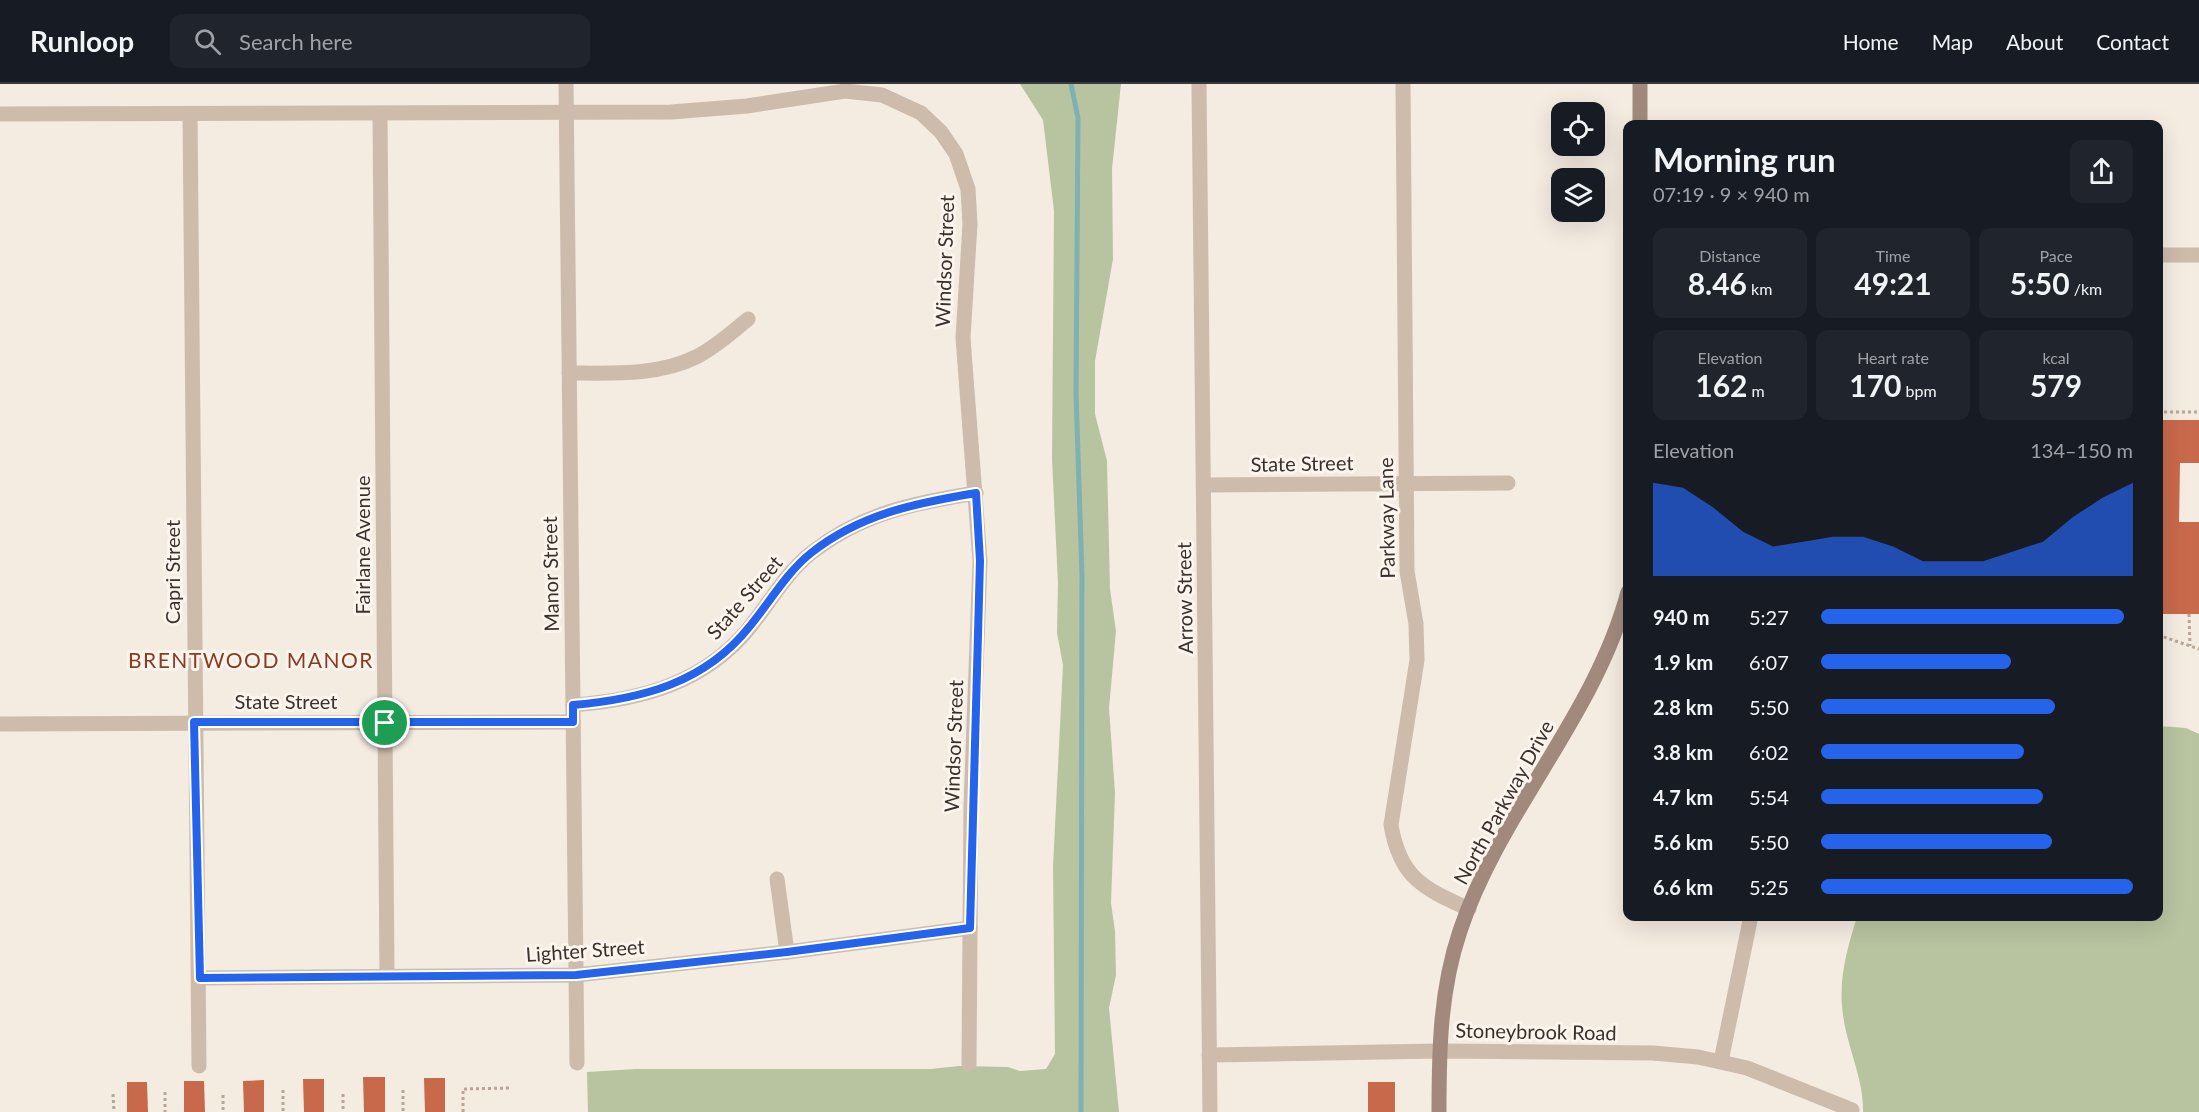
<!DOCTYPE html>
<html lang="en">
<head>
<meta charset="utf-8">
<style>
  body { margin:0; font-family:Lato,sans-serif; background:#20242c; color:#f1f3f6; height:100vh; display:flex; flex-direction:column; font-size:22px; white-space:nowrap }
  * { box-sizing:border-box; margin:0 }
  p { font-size:20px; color:#9ea1a6 }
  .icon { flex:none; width:33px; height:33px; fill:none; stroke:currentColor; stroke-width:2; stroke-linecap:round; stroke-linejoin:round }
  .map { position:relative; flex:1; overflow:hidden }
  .drawer { position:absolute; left:1623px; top:36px; width:540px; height:801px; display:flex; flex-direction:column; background:#171b24; border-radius:12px; box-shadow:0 6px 24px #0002 }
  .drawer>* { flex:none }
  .tools { position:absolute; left:1551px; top:18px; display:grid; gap:12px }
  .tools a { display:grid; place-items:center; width:54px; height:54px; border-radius:12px; background:#171b24; box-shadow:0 6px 24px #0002; font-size:30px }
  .pin { position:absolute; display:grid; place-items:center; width:51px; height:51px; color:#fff; margin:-26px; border:3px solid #fff; border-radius:50%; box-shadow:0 2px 6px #0007 }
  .round { display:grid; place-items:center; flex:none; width:63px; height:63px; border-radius:12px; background:#20242c }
  .head { display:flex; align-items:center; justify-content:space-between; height:102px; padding:0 30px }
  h1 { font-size:33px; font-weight:700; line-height:45px }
  .stats { display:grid; grid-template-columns:repeat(3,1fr); gap:9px; height:102px; padding:6px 30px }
  .stats div { display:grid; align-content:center; border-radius:12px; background:#20242c; text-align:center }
  .stats b { font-size:30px; font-weight:700 }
  .stats small { font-size:16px; font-weight:400 }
  .stats p { font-size:16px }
  .chart { height:168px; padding:12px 30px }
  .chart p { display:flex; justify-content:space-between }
  .chart svg { width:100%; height:108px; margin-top:6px; fill:#2563eb; opacity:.7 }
  ul { padding:0 30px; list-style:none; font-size:20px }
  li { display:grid; grid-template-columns:96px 72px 1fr; align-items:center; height:45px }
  li i { height:15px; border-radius:8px; background:#2563eb }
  header { display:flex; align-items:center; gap:36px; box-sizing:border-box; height:84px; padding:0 30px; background:#171b24; border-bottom:2px solid #363941 }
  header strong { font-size:28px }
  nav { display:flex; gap:33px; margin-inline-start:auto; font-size:21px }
  .search { width:420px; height:54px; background:#20242c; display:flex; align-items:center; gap:15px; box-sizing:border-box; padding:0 21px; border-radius:12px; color:#9ea1a6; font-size:22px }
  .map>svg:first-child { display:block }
  .green { fill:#b8c4a0 }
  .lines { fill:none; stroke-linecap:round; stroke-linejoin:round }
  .stream { stroke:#7fb0b2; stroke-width:5 }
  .building { fill:#c8694b }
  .path { stroke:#b9a596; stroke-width:3; stroke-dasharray:3 3; stroke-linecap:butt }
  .minor { stroke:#cdbbac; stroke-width:15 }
  .secondary { stroke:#a18a7d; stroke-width:15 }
  .route-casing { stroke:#fff; stroke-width:12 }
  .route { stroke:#2563eb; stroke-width:8 }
  .labels { text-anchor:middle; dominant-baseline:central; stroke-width:6; stroke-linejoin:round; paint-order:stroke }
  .street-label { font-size:20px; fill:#3b302b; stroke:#fbf5ee }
  .neighbourhood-label { font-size:21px; letter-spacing:1.5px; fill:#8c3b22; stroke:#fbf5ee }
</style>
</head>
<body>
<header>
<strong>Runloop</strong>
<div class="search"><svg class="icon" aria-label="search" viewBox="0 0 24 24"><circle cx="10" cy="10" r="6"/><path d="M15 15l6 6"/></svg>Search here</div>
<nav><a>Home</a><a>Map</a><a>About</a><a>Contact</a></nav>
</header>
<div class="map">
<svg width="2199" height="1028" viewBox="0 0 2199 1028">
  <rect width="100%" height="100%" fill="#f4ebe1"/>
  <!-- green -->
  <g class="green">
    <path d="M1020,0H1121L1112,85L1113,175L1095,277V330L1107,377L1110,505L1116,547L1109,624L1115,709L1111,819L1115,847L1116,891L1109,924L1119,1028H588L587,988L636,985H931L959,982L1008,983L1020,987L1046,985L1055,970L1053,783L1063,581L1057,549L1058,499L1052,375L1054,127L1043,36Z"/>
    <path d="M2159,642L2186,644L2199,650V1028H1863C1864,997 1849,967 1844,937C1837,900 1846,868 1857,833L2158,832Z"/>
  </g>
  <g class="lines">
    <!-- stream -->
    <path class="stream" d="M1071,0L1078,34L1076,309L1082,492L1081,1028"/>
  </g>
  <!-- building -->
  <g class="building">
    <path d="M2158,336H2199V379H2180L2179,438H2199V530H2158Z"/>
    <path d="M363,993H385V1028H364Z"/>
    <path d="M424,994H445V1028H425Z"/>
    <path d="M303,995H324V1028H304Z"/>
    <path d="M264,996V1028H244L243,997Z"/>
    <path d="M184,997H204L205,1028H184Z"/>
    <path d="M127,998H147L148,1028H127Z"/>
    <rect x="1368" y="998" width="27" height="30"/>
  </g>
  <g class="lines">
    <!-- path -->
    <g class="path">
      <path d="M2158,328H2199"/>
      <path d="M2189,530L2190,562"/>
      <path d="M2158,551L2199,565"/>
      <path d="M283,1006V1028"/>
      <path d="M403,1006V1028"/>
      <path d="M165,1008V1028"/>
      <path d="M113,1010L114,1028"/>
      <path d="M343,1010V1028"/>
      <path d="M223,1011V1028"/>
      <path d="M463,1028V1005L512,1004"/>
    </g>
    <!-- minor -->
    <g class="minor">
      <path d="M566,0L577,979"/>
      <path d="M1199,0L1210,1028"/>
      <path d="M1403,0L1407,487L1416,540L1417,576L1391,741C1400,794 1423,804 1469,825"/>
      <path d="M0,30L671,28L747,22L845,7L882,11L921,29L941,48L956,70L968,105L970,140L963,254L980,477L971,723L969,980"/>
      <path d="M190,30L199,982"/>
      <path d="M380,30L387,892"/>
      <path d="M2158,171H2199"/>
      <path d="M569,289C611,289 658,292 696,273C716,263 732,248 748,235"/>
      <path d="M1204,401L1508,399"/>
      <path d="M573,621C641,616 705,599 750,543C770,518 786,489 811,469C862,429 914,419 976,409"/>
      <path d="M0,640L573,638"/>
      <path d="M777,795L787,868"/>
      <path d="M200,894L576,891L787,868L970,844"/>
      <path d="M1209,971L1439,967L1653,969L1698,973L1747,984L1852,1026"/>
      <path d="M1721,977L1751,832"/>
    </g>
    <!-- secondary -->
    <g class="secondary">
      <path d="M1640,0V40"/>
      <path d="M1439,1028C1439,966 1440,906 1460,847C1500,727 1595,632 1628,508"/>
    </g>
  </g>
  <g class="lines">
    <!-- route casing -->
    <g class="route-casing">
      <path id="route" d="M976,409L980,477L970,844L787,868L576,891L200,894L194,638H573V621C642,615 705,599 750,542C770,518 786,489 811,469C860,430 916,419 976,409Z"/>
    </g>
    <!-- route -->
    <use href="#route" class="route"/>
  </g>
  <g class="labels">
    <!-- street labels -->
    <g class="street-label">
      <text transform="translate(944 177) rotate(-88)">Windsor Street</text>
      <text transform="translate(1302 379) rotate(-1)">State Street</text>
      <text transform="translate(1386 434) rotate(-91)">Parkway Lane</text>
      <text transform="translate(362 461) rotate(-90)">Fairlane Avenue</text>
      <text transform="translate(172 488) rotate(-90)">Capri Street</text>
      <text transform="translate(550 490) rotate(-91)">Manor Street</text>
      <text transform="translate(744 513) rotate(-49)">State Street</text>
      <text transform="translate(1184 514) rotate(-91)">Arrow Street</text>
      <text x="286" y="617">State Street</text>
      <text transform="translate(953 662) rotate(-88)">Windsor Street</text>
      <text transform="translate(1503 718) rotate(-61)">North Parkway Drive</text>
      <text transform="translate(585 866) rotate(-4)">Lighter Street</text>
      <text transform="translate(1536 947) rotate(1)">Stoneybrook Road</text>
    </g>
    <!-- neighbourhood labels -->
    <g class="neighbourhood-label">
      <text x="251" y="575">BRENTWOOD MANOR</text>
    </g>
  </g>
</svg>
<div class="tools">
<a><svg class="icon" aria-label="locate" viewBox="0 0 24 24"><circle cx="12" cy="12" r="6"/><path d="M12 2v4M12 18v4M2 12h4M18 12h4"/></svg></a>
<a><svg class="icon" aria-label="layers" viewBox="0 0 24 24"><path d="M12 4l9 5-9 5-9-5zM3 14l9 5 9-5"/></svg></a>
</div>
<div class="pin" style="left:385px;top:639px;background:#1e9e55"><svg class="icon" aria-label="arrive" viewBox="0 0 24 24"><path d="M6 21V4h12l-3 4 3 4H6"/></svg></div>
<section class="drawer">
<div class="head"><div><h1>Morning run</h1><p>07:19 · 9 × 940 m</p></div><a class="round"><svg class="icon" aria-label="share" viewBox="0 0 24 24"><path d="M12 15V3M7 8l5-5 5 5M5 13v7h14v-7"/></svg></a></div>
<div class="stats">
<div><p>Distance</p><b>8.46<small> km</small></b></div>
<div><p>Time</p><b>49:21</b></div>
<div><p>Pace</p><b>5:50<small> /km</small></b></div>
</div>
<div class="stats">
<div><p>Elevation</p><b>162<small> m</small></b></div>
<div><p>Heart rate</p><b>170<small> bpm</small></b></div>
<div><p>kcal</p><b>579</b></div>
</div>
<div class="chart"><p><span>Elevation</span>134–150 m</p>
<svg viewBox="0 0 160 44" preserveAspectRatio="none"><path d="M0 44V6L10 8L20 16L30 26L40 32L50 30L60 28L70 28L80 32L90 38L100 38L110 38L120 34L130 30L140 20L150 12L160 6V44z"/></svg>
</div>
<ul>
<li><b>940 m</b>5:27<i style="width:97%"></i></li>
<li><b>1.9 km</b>6:07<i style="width:61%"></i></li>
<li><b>2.8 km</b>5:50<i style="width:75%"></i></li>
<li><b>3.8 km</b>6:02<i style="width:65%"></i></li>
<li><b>4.7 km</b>5:54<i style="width:71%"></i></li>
<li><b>5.6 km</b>5:50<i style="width:74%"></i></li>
<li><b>6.6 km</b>5:25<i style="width:100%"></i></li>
</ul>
</section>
</div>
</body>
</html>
